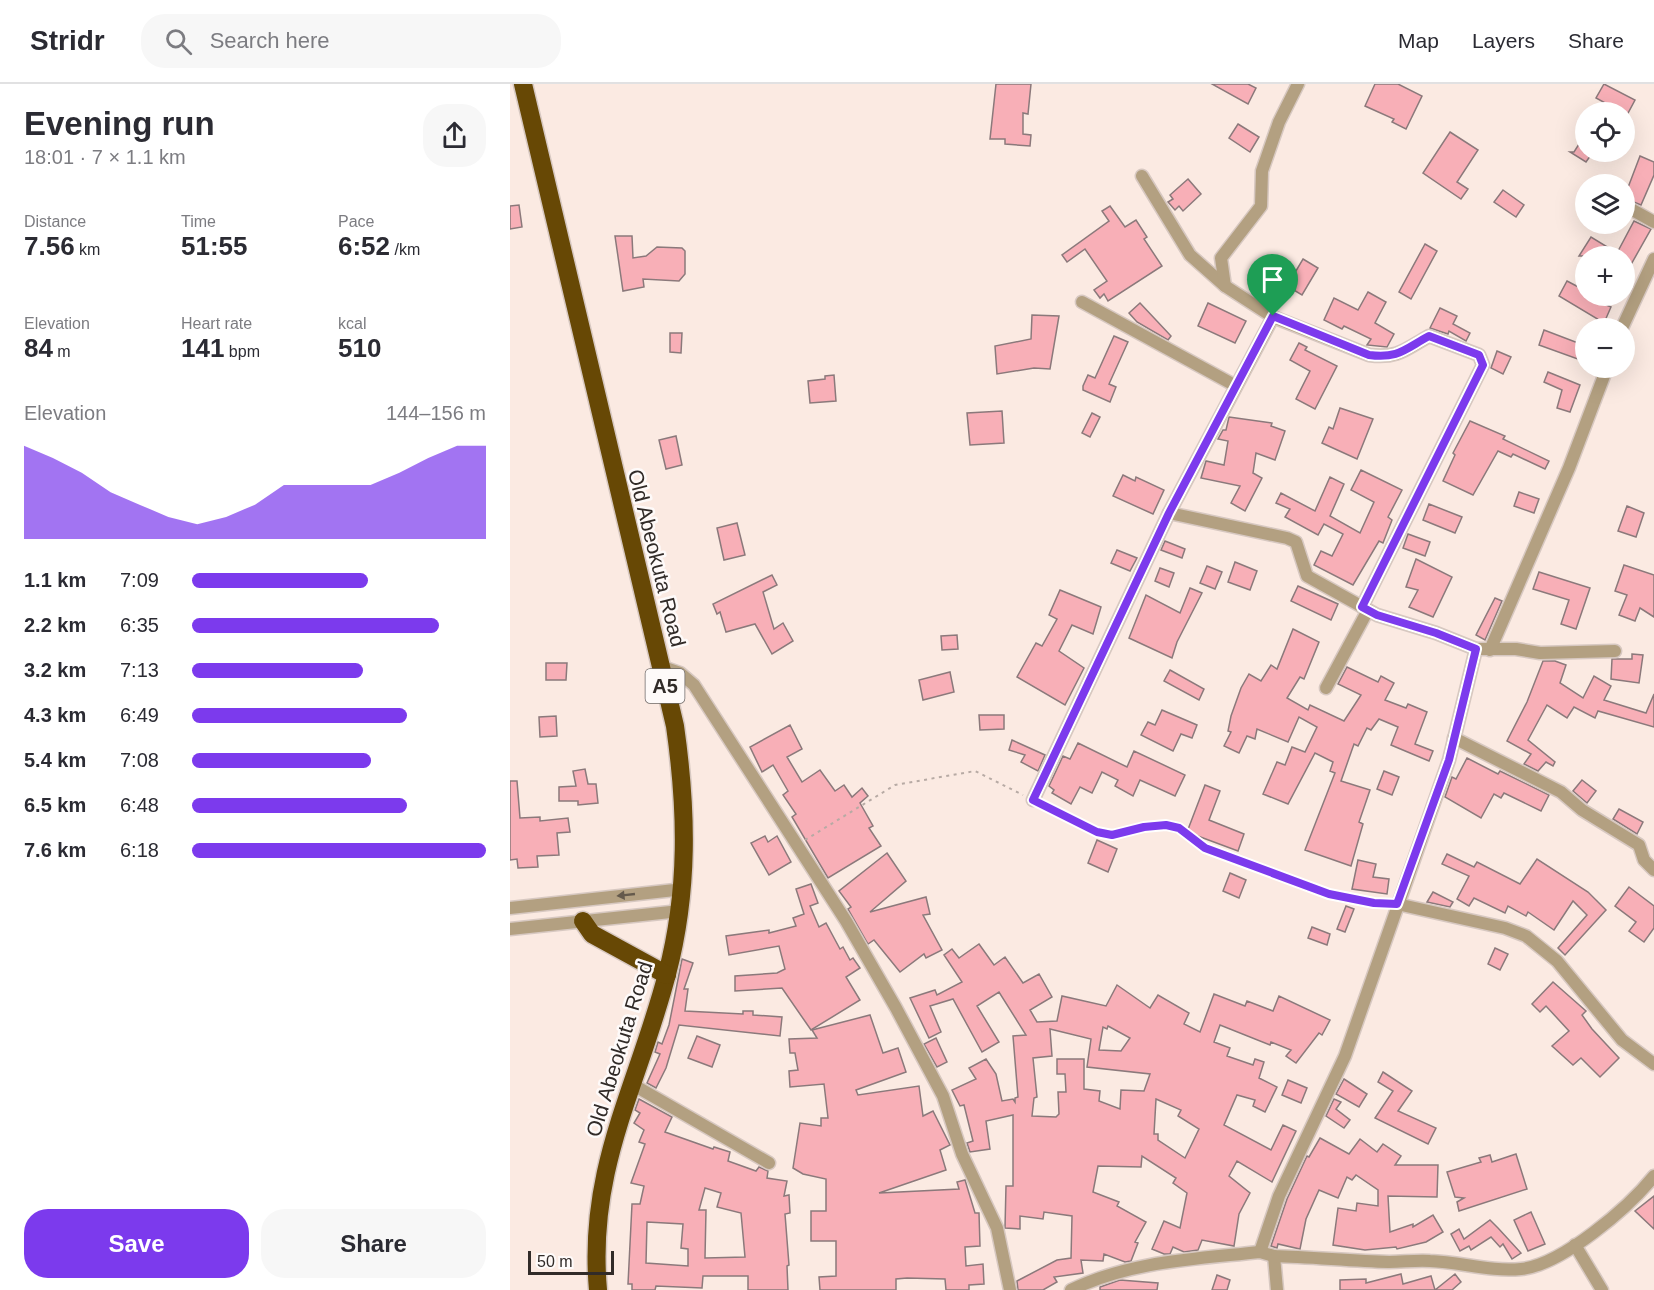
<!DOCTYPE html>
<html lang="en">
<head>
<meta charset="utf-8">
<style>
  body { margin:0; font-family:Arial,sans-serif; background:#f7f7f7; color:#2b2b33; height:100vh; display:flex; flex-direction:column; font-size:22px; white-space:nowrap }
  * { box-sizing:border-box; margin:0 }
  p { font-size:20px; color:#7c7c81 }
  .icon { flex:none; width:33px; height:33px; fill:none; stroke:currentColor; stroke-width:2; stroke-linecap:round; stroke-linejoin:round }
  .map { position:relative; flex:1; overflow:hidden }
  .panel { display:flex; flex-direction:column; background:#fff; width:510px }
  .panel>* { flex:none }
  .fabs { position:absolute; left:1065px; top:18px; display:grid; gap:12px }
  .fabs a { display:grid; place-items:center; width:60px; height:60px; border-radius:50%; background:#fff; box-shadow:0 6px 24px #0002; font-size:30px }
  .scale { position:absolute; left:18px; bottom:15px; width:86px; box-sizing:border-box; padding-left:6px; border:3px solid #312b28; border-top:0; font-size:16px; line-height:21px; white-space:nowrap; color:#312b28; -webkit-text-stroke:4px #fefaf9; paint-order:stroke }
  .pin { position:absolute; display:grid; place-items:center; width:51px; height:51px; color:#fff; margin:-62px -26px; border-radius:50% 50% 50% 0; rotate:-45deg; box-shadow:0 0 6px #0007 }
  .pin .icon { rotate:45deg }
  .round { display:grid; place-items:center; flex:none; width:63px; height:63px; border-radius:24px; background:#f7f7f7 }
  .head { display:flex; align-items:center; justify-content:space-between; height:102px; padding:0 24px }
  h1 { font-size:33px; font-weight:800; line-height:45px }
  .figures { display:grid; grid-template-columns:repeat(3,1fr); gap:9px; height:102px; padding:6px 24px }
  .figures div { display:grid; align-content:center }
  .figures b { font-size:26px; font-weight:800 }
  .figures small { font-size:16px; font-weight:400 }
  .figures p { font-size:16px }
  .chart { height:168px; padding:12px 24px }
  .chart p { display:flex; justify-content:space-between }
  .chart svg { width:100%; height:108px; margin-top:6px; fill:#7c3aed; opacity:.7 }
  .button { display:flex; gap:12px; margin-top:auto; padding:12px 24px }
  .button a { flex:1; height:69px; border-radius:24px; background:#7c3aed; color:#fff; font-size:24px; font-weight:800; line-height:69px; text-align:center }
  .button a+a { background:#f7f7f7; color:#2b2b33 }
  ul { padding:0 24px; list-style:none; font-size:20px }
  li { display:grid; grid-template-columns:96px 72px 1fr; align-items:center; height:45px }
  li i { height:15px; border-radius:8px; background:#7c3aed }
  header { display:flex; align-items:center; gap:36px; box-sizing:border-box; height:84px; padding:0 30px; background:#fff; border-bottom:2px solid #e1e1e2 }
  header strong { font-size:28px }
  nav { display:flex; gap:33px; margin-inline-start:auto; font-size:21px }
  .search { width:420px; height:54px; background:#f7f7f7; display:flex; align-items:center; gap:15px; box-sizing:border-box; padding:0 21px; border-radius:24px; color:#7c7c81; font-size:22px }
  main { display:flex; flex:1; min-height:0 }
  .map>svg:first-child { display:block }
  .building { fill:#f8afb7; stroke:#8b797b; stroke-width:1.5; fill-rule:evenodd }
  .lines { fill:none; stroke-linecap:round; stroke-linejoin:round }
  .street-casing { stroke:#d7c8c1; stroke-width:15 }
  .highway-casing { stroke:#d7c8c1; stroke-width:21 }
  .path { stroke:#b7aaa4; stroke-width:2; stroke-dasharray:3 4.5; stroke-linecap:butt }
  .street { stroke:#b3a081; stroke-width:12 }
  .highway { stroke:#674805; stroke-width:18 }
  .oneway { fill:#655a4c }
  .route-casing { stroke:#fff; stroke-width:12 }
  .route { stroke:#7c3aed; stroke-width:8 }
  .labels { text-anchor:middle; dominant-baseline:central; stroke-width:5; stroke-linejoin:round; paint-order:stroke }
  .shield { fill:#fefaf9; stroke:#6e6967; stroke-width:1.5 }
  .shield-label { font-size:20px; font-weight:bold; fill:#312b28 }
  .street-label { font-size:21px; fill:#312b28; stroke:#fefaf9 }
</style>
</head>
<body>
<header>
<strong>Stridr</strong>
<div class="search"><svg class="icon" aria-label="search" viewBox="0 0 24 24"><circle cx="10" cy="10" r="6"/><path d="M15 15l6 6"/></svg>Search here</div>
<nav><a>Map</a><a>Layers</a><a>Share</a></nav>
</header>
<main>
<section class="panel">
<div class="head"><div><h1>Evening run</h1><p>18:01 · 7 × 1.1 km</p></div><a class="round"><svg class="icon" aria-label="share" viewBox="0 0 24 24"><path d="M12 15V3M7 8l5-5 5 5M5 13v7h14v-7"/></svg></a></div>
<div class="figures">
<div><p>Distance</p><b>7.56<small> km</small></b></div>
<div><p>Time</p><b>51:55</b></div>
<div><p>Pace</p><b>6:52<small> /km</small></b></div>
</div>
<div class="figures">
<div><p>Elevation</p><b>84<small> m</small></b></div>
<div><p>Heart rate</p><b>141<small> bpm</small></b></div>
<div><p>kcal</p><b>510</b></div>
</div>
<div class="chart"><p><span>Elevation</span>144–156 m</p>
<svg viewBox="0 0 160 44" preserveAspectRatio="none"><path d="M0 44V6L10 11L20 17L30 25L40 30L50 35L60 38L70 35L80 30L90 22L100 22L110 22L120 22L130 17L140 11L150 6L160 6V44z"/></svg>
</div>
<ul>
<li><b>1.1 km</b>7:09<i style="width:60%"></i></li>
<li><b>2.2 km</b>6:35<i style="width:84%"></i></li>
<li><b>3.2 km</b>7:13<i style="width:58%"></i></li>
<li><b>4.3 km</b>6:49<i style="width:73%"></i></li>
<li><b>5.4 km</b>7:08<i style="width:61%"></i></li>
<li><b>6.5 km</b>6:48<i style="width:73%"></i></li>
<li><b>7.6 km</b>6:18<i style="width:100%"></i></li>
</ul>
<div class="button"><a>Save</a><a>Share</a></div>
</section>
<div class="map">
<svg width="1144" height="1206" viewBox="0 0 1144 1206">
  <rect width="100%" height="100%" fill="#fbeae2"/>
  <!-- building -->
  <g class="building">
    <path d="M486,0H521L518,30L513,29V50L521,51L520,62L495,60V55H480Z"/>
    <path d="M702,0H738L746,4L738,20Z"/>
    <path d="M865,0H888L912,12L896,45L882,38L884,35L855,22Z"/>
    <path d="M1094,0L1125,16L1117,31L1086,14Z"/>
    <path d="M728,40L749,53L740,68L719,54Z"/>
    <path d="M940,48L968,66L947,98L958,105L951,115L913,89Z"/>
    <path d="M1076,49V68H1083L1076,78L1060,68H1064Z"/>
    <path d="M1130,72L1144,78V91L1131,121L1114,114Z"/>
    <path d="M678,95L691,110L673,127L669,122L665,126L658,118L663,115L660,111Z"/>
    <path d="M993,106L1014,121L1006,133L984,118Z"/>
    <path d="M9,121L12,143L0,145V122Z"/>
    <path d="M600,122L615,143L626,136L637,153L634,155L652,182L598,217L594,210L590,214L584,206L597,197L575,165L557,178L552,171L599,137L592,127Z"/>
    <path d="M1124,137L1141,145L1114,193V172H1069L1081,153L1107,169Z"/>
    <path d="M105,152H122L123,174L136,172L147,163L172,164L175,167V190L169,197L133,195L134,203L113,207Z"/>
    <path d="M915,160L927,167L901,215L889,208Z"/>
    <path d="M793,175L808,184L792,211L777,202Z"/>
    <path d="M1057,197L1076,207V212H1088L1085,216L1101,223L1094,239L1049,212Z"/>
    <path d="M858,208L876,218L865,239L884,250L877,263L857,261L861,255L834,242L832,245L814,236L824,214L848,226Z"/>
    <path d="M630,219L661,252L658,256L627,238L619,229Z"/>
    <path d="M698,219L736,237L725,259L688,242Z"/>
    <path d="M930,224L947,232L943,240L960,249L956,257L939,247L938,250L920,244Z"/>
    <path d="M522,231L549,232L540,285L524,284L487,290L485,262L521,255Z"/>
    <path d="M1034,246L1076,262V278L1029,261Z"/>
    <path d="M160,249H172L171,269L160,268Z"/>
    <path d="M604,252L618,258L599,300L606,303L600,318L573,306V302L578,291L585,294Z"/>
    <path d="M789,259L797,263L795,266L827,282L805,325L786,315L800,287L780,276Z"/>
    <path d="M987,267L1001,273L993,290L981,284Z"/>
    <path d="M1038,288L1070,301L1060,328L1047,324L1052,306L1034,298Z"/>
    <path d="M324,291L326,317L300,319L298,297L315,295V292Z"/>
    <path d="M830,324L863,335L847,375L812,359L819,343L823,345Z"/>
    <path d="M492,327L494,359L460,361L457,329Z"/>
    <path d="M582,329L590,333L580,353L572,349Z"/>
    <path d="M719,333L762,339L761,342L775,347L765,376L746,369L743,389L752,394L735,427L721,419L730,402L691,394L696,377L714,381L718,357L708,355L713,346H716Z"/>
    <path d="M960,337L995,352L993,355L1039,377L1035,385L1003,370L1001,373L988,367L963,411L933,397L945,371L943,369Z"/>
    <path d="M166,352L172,381L156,385L149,356Z"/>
    <path d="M851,386L892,406L878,433L882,436L873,459L869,457L843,501L804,481L811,467L822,472L833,450L814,440L808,451L775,433L780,425L766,419L771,409L805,427L820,393L834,400L820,432L850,449L864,418L841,406Z"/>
    <path d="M613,391L625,397L626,393L654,406L643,430L603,412Z"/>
    <path d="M1009,408L1029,415L1024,429L1004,422Z"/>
    <path d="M919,420L952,433L945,449L913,436Z"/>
    <path d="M1117,422L1134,429L1126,453L1108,447Z"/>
    <path d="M227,439L235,471L214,476L207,444Z"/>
    <path d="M898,450L920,458L915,472L893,464Z"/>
    <path d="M655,457L675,465L672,474L651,466Z"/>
    <path d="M607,466L627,474L620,487L601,479Z"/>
    <path d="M906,475L942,493L923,533L899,523L908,506L896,503Z"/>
    <path d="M725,478L747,487L740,506L718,498Z"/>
    <path d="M1114,481L1144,491V533L1130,524L1125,537L1109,531L1117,511L1105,507Z"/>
    <path d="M697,482L712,488L705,505L690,499Z"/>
    <path d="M650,484L664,489L659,503L645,497Z"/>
    <path d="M1029,488L1080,504L1066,545L1051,540L1059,516L1023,505Z"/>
    <path d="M262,491L267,501L253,508L264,545L273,539L283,557L262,570L245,540L216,548L210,528L207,530L203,520Z"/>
    <path d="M788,502L828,520L821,536L781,517Z"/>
    <path d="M680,504L692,509L667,558L662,574L619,554L636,511L670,529Z"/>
    <path d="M550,506L591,523L583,550L562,541L549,567L574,584L555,621L507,593L526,559L532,562L547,535L539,531Z"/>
    <path d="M985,514L992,517L975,556L966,551Z"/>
    <path d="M783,545L809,558L794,595L790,593L777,614L798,626L800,621L834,637L851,611L828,600L837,583L868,598L871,592L884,599L875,616L896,624L898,620L917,628L905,660L923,667L919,677L881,661L888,643L869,635L861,646L857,644L848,662L844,660L831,697L860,706L849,738L853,740L841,782L795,766L825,689L820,687L823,678L805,669L778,720L753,710L767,678L775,681L782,663L795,668L807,643L789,633L778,658L747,645L745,655L737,652L729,669L714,662L721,648L718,647L721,632L731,604L739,590L751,597L761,581L767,585Z"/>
    <path d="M447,551L448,565L432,566L431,552Z"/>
    <path d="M1122,570L1133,571L1129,599L1101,595L1102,575H1122Z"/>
    <path d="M1033,577H1045L1056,581L1050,599L1073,614L1084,592L1101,602L1094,616L1136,629L1144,610V643L1088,627L1085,634L1064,623L1057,634L1037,621L1018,656L1045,678L1043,682L1036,678L1028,687L1014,680L1021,670L997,657L1017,618Z"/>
    <path d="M36,579H57L56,596H36Z"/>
    <path d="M660,586L694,605L689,616L654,597Z"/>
    <path d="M440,588L444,608L413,616L409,596Z"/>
    <path d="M652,626L687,641L682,654L671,650L663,667L631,651L638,638L645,641Z"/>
    <path d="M469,631H494V645L470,646Z"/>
    <path d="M46,632L47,652L30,653L29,633Z"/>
    <path d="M280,641L292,665L277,673L292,698L310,686L325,707L334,701L342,713L352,704L358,712L350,719L363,742L359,744L371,762L318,794L282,733L286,730L273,711L278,707L263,681L252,688L240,663Z"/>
    <path d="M502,656L535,671L528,687L511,678L515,671L499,666Z"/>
    <path d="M568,659L617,683L624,667L675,691L665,712L630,696L623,712L605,702L608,696L592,688L582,709L570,703L561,720L542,709L544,706L539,702L553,672L560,675Z"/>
    <path d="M957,674L988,690L990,687L1039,711L1031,727L994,709L991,714L984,710L971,734L935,713L942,693L946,695Z"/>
    <path d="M75,685L78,700H86L88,719L68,721V717H49V703L66,702L63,687Z"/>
    <path d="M874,687L889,693L882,711L867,705Z"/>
    <path d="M1072,696L1086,707L1077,719L1063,707Z"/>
    <path d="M0,697H7L10,734L30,733V737L58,734L60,748L47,749L49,771L27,772L28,783L8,784L7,775L0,776Z"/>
    <path d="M695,701L710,707L699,736L734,750L728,767L677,748Z"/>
    <path d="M1109,725L1133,738L1127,750L1103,735Z"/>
    <path d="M255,752L258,758L267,752L281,778L259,791L241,759Z"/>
    <path d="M587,756L607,765L598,788L578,779Z"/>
    <path d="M377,769L396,797L360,828L416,813L420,830L413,831L432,866L416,874L414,870L390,888L364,856L358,860L338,825L341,823L329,807Z"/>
    <path d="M937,770L964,783L967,778L1010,800L1027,775L1078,808L1096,826L1055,871L1048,864L1077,831L1063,817L1044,846L1018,828L1016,832L998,822L995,829L964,814L959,822L947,815L959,792L932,780Z"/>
    <path d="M848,776L866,780L863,793L879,795L877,810L842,805Z"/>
    <path d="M720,789L736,796L729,814L713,807Z"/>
    <path d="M301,800L308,819L300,822L309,843L316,839L330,865L333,863L340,876L343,874L350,884L336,893L350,916L301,946L272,904L225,907V892L267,889L275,885L269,862L219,871L216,852L259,846V849L286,842L283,834L294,830L286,805Z"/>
    <path d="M1119,803L1144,822V844L1134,858L1119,847L1126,838L1105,822Z"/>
    <path d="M923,808L943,818L940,823L917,818Z"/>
    <path d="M836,822L844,825L835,848L827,845Z"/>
    <path d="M802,843L820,850L817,861L798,854Z"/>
    <path d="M469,860L484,881L495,873L513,899L529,890L542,913L520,926L527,938L547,937L552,912L596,922L607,901L640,924L648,911L679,929L674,940L690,948L704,910L735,922L737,917L763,927L769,912L820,936L812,951L809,949L786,979L776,972L781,966L761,958L760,961L710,941L704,958L720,964L717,972L743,981L745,975L754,978L749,994L767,1003L755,1028L743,1022L745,1016L727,1011L714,1041L761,1066L773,1041L786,1047L762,1098L727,1077L719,1092L740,1109L729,1130L724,1162L692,1156L688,1166L674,1168L663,1163L660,1170H654L642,1165L654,1137L670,1144L677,1109L663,1099L666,1094L632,1072L631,1083L588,1082L583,1108L609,1118L607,1122L636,1138L625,1158L628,1159L621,1177L615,1178L594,1170L593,1177L571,1176L573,1189L544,1193L547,1198L533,1206H508L507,1197L547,1176L561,1174L562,1132L534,1128L533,1135L510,1132V1145L495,1144L496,1102H503V1031L476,1037L480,1065L460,1068L457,1059L463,1057L454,1021L450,1022L442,1006L466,995L459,984L476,975L486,990L492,1017L503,1015L505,1018V1014L508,1013L503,952L516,951L489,908L467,922L489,958L472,968L443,915L420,922L431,948L419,954L400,914L425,906L427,911L452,898L434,871L442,865L449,874ZM598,942L620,954L611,967L589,966L593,943L597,945ZM540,945L581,955L577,983L640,990L634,1007L611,1006L610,1025L589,1017L590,1007L574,1005V975H547V990H555L556,1008H548L549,1030L546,1033L522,1032L524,1014L527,1013L523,974L542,972ZM646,1015L671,1026L668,1032L689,1045L675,1074L648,1056V1050H644Z"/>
    <path d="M985,864L998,870L990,886L978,880Z"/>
    <path d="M172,875L183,879L174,905H178L175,927L233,930V927H243V931L272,933L270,952L169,941L156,984L146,1004L137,999L150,970L145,968L148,958L152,960L159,941Z"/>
    <path d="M1043,898L1076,927L1072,931L1082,945L1109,974L1090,993L1071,974L1063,981L1042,962L1059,947L1036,922L1030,928L1022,920Z"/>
    <path d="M360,931L373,969L388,964L396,988L346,1006L348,1011L409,1002L413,1032L423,1027L440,1061L430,1066L436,1086L369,1109L449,1105L447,1098L455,1096L465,1129H469L470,1162L455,1163L456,1182L473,1180L474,1200L459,1201V1206H436L435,1195L397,1194L386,1195V1206H310L309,1193L326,1192V1157H301V1127H316V1095L293,1090L283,1084L290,1039L311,1042V1034H318L314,1000L280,1003L279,987L288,986L285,969H280L279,955L307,954L302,946Z"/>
    <path d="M187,952L210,961L202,983L178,974Z"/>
    <path d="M426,954L437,978L427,983L414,960Z"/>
    <path d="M873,988L902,1007L888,1027L926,1044L918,1060L865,1034L883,1007L868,998Z"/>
    <path d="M834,995L857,1010L849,1023L826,1010Z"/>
    <path d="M778,996L797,1004L791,1019L772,1011Z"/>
    <path d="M129,1015L162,1033L155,1048L203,1065L204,1063L220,1068L218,1077L246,1087L249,1083L258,1087L257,1094L277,1097L274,1112L279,1111L280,1129L275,1130L279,1181L277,1182L278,1206H238V1192H193L192,1204L146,1202L145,1206H122V1200H118L122,1120H130L134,1102L121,1099L135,1060L129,1058L134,1046L124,1039L130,1029L125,1026ZM195,1104L211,1109L207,1123L231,1129L235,1173L195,1174L196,1126H189ZM137,1138L173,1140L171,1164L178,1165V1182L136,1179Z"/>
    <path d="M824,1015L831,1018L826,1025L840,1036L834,1044L816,1032Z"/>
    <path d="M810,1054L839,1070L850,1055L867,1068L873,1060L891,1072L885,1081H928L927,1113L878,1112L880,1148L903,1140V1143L923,1131L933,1148L916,1158L887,1165L886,1163L855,1166L823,1161L828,1124L846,1127L847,1119L868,1122V1106L846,1091L842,1096L837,1093L828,1114L809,1106L796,1135L790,1165L768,1160L767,1164L761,1162L777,1115L797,1072L799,1073Z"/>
    <path d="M1006,1070L1017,1105L949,1127L947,1118L954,1114L945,1113L937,1088L971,1078L969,1074L980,1071L982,1078Z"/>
    <path d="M1144,1112V1145L1125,1127Z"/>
    <path d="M1021,1128L1035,1160L1018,1167L1004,1136Z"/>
    <path d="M980,1136L988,1144L1011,1169L1002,1175L993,1160L990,1163L981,1153L961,1166L959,1162L950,1167L941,1150L949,1145L954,1155Z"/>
    <path d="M891,1190L893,1200L921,1192L925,1206L945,1190L951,1198L942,1206H830V1196L856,1195V1199Z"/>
    <path d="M707,1191L720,1196L717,1206H702Z"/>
    <path d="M610,1196L648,1199L647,1206H590V1203Z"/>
  </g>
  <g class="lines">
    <!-- street casing -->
    <g class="street-casing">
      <g id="street">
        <path d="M632,92L680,171L715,202L763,233L859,271C888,275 896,265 919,252L969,271L973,281L852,523"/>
        <path d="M1119,124L1144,138"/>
        <path d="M715,202L711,174L751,122L752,87L769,38L788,0"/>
        <path d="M572,218L726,302"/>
        <path d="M1112,244L1144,175"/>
        <path d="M659,429L777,454L786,458L797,492L867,531L926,549L966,565H1006L1030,569L1105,567"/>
        <path d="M980,566L1059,384L1097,284"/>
        <path d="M150,582L170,589L184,601L336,837L386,924L433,1012L452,1070L487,1144L500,1206"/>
        <path d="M816,604L858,526"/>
        <path d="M944,654L1051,708L1072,726L1129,761L1134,776L1144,786"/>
        <path d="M523,716L659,429L763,233"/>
        <path d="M887,820L995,844L1016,852L1047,877L1112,956L1144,980"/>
        <path d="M0,824L174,805"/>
        <path d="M0,845L170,827"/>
        <path d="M120,999L259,1079"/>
        <path d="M1065,1161L1092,1206"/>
        <path d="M750,1168L769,1112L835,972L939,676L966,565"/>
        <path d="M764,1172L767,1206"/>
        <path d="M561,1206C620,1177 686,1175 750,1168L764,1172C802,1173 841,1177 879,1178C893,1178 906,1176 920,1177C951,1178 980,1188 1011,1185C1052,1181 1119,1123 1144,1092"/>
      </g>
    </g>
    <!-- highway casing -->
    <g class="highway-casing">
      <g id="highway">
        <path d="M13,0L165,642C177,726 179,806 157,890C128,1002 77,1084 88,1206"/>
        <path d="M73,837L82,850L157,891"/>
      </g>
    </g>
    <!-- path -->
    <g class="path">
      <path d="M534,722C554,732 578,750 601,751C623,751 649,732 670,744C677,748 686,758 695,764L819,810L876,820"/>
      <path d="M295,756L385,701L465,687L513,711"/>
    </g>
    <!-- street -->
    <use href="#street" class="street"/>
    <!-- highway -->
    <use href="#highway" class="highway"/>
  </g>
  <!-- one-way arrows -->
  <defs><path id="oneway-solid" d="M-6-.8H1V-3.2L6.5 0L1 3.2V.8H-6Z" transform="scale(1.5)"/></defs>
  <use class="oneway" href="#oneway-solid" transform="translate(116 811) rotate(174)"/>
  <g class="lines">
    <!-- route casing -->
    <g class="route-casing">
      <path id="route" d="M763,232L859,271C888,275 895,265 919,252L969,271L973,281L852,523L867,531L926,549L966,565L939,676L887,820L864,819L819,810L695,764L669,744L656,741L634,743L602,751L587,748L523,716L659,429Z"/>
    </g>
    <!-- route -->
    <use href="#route" class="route"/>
  </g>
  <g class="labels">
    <!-- shield labels -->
    <rect class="shield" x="135.5" y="585" width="39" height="34" rx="4.5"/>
    <g class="shield-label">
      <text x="155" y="602">A5</text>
    </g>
    <!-- street labels -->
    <g class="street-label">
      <text transform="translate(147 474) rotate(76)">Old Abeokuta Road</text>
      <text transform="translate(109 965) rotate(-73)">Old Abeokuta Road</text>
    </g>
  </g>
</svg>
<div class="fabs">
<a><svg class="icon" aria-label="locate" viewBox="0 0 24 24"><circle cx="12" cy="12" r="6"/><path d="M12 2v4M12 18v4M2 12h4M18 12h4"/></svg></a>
<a><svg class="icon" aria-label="layers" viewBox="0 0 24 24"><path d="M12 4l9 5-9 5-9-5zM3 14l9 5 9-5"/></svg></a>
<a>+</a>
<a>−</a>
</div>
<div class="scale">50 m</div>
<div class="pin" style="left:763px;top:232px;background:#1e9e55"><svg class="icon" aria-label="arrive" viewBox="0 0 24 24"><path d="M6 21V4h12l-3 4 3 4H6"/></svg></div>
</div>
</main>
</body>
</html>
